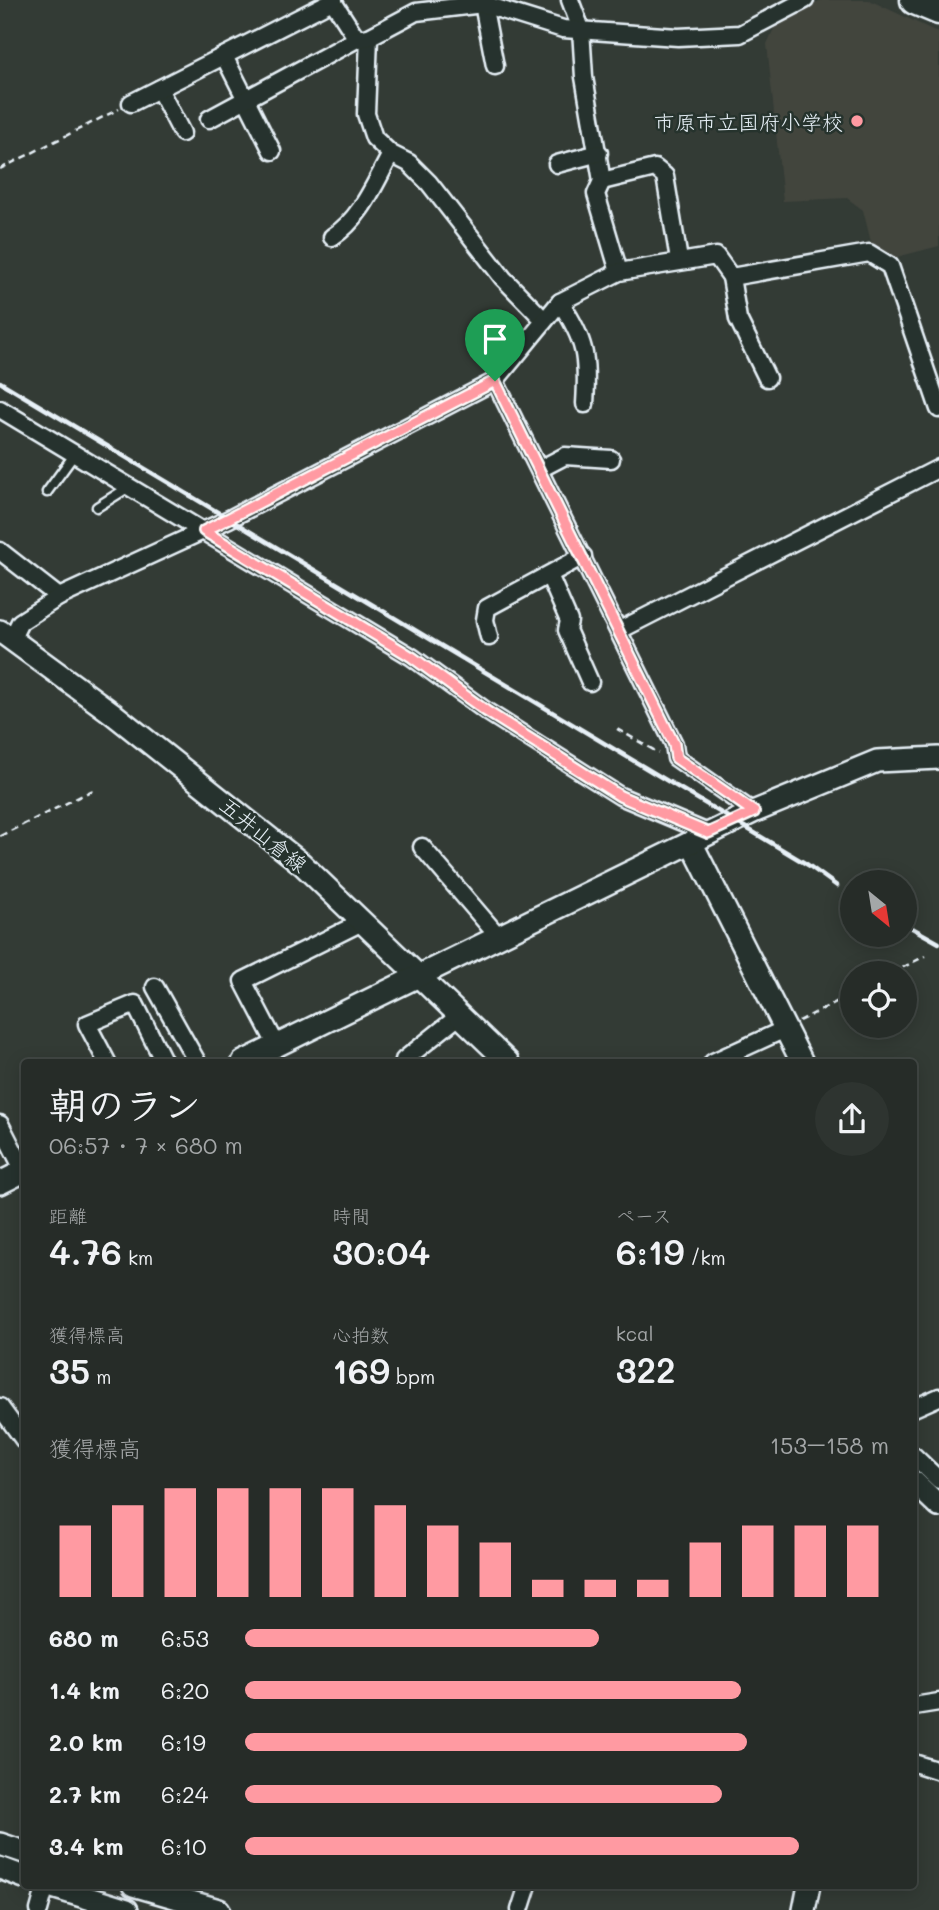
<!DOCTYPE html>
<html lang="ja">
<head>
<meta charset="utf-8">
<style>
  body { margin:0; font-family:Mali,"Klee One",sans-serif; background:#2e3430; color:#f1f3f6; height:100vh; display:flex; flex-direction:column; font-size:26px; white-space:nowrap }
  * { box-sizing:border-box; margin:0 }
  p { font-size:23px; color:#a4a7a8 }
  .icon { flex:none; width:38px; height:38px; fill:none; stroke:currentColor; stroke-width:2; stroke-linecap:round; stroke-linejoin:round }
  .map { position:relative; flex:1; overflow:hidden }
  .drawer { position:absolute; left:21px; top:1059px; width:896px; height:830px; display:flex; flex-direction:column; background:#262c28; border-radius:7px; box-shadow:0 4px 18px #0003,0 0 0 2px #424845 }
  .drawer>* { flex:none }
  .needle { width:46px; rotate:150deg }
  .buttons { position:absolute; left:840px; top:870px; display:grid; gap:14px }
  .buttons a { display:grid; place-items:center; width:77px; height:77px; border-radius:50%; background:#262c28; box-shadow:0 4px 18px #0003,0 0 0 2px #424845; font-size:35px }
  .pin { position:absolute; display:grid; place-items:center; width:60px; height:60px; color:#fff; margin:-72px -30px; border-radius:50% 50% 50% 0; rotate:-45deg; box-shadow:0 0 7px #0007 }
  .pin .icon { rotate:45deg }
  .round { display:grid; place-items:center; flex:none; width:74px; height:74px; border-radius:37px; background:#2e3430 }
  .head { display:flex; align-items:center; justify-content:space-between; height:119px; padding:0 28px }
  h1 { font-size:38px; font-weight:600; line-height:52px }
  .stats { display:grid; grid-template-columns:repeat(3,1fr); gap:10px; height:119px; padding:7px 28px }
  .stats div { display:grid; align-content:center }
  .stats b { font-size:35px; font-weight:600 }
  .stats small { font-size:19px; font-weight:400 }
  .stats p { font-size:19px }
  .chart { height:196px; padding:14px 28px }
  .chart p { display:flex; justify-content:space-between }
  .chart svg { width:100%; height:126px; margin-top:7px; stroke:#ff9aa2; stroke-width:6 }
  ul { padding:0 28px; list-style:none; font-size:23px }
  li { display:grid; grid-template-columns:112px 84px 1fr; align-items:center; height:52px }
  li i { height:18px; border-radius:9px; background:#ff9aa2 }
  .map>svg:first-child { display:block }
  .built { fill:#43453e }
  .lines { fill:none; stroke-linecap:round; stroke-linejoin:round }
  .lane-casing { stroke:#e8f1f8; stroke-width:13 }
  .street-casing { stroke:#e8f1f8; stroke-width:21 }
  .secondary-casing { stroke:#e8f1f8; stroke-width:26 }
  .highway-casing { stroke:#e8f1f8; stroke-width:33 }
  .path { stroke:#e8f1f8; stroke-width:2.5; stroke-dasharray:7 5; stroke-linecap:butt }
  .lane { stroke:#26332d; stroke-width:8 }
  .street { stroke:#26332d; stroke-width:16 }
  .secondary { stroke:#26332d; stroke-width:21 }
  .highway { stroke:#26332d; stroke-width:28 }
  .rail { stroke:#e8f1f8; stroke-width:4.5 }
  .route-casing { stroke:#fff; stroke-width:14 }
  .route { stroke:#ff9aa2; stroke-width:9 }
  .poi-dot { fill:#ff9aa2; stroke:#26332d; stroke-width:2.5 }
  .labels { text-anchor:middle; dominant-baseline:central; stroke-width:5; stroke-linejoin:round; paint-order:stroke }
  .poi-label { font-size:21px; fill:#e8f1f8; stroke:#26332d; text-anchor:end }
  .street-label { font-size:21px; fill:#e8f1f8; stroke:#26332d }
</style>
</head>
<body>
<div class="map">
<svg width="939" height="1910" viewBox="0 0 939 1910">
  <rect width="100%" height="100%" fill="#333b35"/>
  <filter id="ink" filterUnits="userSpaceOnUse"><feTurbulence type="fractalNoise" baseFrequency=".0143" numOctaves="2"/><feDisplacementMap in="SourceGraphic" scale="14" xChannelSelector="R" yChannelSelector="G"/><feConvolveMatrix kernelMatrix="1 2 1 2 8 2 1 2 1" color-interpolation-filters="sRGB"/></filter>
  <g filter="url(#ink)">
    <!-- built -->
    <path class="built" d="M821,0H869L939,33V246L893,258L872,246L863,210L847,198L783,201L767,44L776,24Z"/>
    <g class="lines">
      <!-- lane casing -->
      <g class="lane-casing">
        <g id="lane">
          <path d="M47,492L74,455"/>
          <path d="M97,507L129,487"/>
        </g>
      </g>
      <!-- street casing -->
      <g class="street-casing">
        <g id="street">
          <path d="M332,0L357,39"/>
          <path d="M570,0L581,29L584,77L602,181L655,168L665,176L679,260"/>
          <path d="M483,4L495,66"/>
          <path d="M369,37L366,114L374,138L391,154L409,163L429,183L503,278L544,320"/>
          <path d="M224,56L272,151"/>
          <path d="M159,89L182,133"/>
          <path d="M131,103L334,0"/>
          <path d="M209,119L357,39L369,37L416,12L483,4L563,29L678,37L740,34L805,0"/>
          <path d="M557,164L599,153"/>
          <path d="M602,181L596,194L619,272"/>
          <path d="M332,237C361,219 375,183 391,154"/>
          <path d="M731,277L738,319L767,378"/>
          <path d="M560,302C586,341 588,358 585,404"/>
          <path d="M495,381L674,744L676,758L753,812"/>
          <path d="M0,409L412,657L486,711L620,796L708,833"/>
          <path d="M540,469L565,456L611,459"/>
          <path d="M0,551L59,597"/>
          <path d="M549,575L569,621L567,630L590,682"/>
          <path d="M620,630L939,468"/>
          <path d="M489,637L485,620L487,608L583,556"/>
          <path d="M12,638L20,622L59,597L229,519L495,381L560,302L619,272L716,256L731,277L869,253L890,266L939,409"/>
          <path d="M422,847L498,936"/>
          <path d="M155,987L197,1062"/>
          <path d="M277,1046L243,981L362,922"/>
          <path d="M404,1060L459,1016"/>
          <path d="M107,1062L87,1024L135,1004L164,1062"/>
          <path d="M713,1062L785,1029"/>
          <path d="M0,1124L24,1171"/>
          <path d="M0,1407L24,1440"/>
          <path d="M914,1408L939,1397"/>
          <path d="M914,1456L939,1480"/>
          <path d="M914,1706L939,1702"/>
          <path d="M914,1763L939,1771"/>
          <path d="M39,1910L46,1885"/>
          <path d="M520,1910L528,1885"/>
        </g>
      </g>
      <!-- secondary casing -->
      <g class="secondary-casing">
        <g id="secondary">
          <path d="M0,631L112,713L302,864L508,1062"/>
          <path d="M691,842L802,1062"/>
          <path d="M243,1062L753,812L877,761L939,758"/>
          <path d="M0,1183L24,1171"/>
          <path d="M914,1482L939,1506"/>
          <path d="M0,1844L24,1852"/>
          <path d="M0,1868L24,1877"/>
          <path d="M46,1885L127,1910"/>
          <path d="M133,1885L219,1910"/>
          <path d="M804,1910L809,1885"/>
        </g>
      </g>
      <!-- highway casing -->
      <g class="highway-casing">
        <path id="highway" d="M915,0L939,10"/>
      </g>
      <!-- path -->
      <g class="path">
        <path d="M0,169L119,109"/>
        <path d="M617,729L659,753"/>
        <path d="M0,836L95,789"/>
        <path d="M892,973L925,956"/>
        <path d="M799,1021L852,994"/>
      </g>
      <!-- lane -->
      <use href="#lane" class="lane"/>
      <!-- street -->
      <use href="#street" class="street"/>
      <!-- secondary -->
      <use href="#secondary" class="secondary"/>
      <!-- highway -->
      <use href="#highway" class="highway"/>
      <!-- rail -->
      <g class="rail">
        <path d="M0,382L808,865L837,886"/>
        <path d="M905,924L939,943"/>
      </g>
    </g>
  </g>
  <g class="lines" filter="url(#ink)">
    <!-- route casing -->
    <g class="route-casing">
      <path id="route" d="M495,381L674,744L676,758L754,812L708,833L620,796L486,711L412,657L204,531Z"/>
    </g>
    <!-- route -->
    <use href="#route" class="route"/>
  </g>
  <!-- markers -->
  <circle class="poi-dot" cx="857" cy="121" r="7"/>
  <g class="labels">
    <!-- poi labels -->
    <g class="poi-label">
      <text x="843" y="121">市原市立国府小学校</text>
    </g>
    <!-- street labels -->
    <g class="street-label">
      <text transform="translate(264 834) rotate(39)">五井山倉線</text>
    </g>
  </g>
</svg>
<div class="buttons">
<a><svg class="needle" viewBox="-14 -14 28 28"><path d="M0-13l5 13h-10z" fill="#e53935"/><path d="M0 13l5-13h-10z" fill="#a4a7a8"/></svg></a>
<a><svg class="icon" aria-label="locate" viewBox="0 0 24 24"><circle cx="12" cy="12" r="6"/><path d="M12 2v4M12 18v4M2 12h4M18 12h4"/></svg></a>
</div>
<div class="pin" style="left:495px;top:381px;background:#1e9e55"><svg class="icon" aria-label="arrive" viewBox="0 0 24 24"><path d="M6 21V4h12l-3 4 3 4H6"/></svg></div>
<section class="drawer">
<div class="head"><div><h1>朝のラン</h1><p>06:57 · 7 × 680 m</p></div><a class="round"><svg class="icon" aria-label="share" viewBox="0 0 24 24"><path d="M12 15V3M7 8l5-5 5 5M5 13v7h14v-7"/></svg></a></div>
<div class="stats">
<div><p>距離</p><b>4.76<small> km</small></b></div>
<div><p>時間</p><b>30:04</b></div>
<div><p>ペース</p><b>6:19<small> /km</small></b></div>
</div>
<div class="stats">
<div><p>獲得標高</p><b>35<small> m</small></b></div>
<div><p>心拍数</p><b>169<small> bpm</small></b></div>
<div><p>kcal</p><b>322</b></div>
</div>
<div class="chart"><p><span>獲得標高</span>153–158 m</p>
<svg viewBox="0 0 160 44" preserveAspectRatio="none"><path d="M5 44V19M15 44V12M25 44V6M35 44V6M45 44V6M55 44V6M65 44V12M75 44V19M85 44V25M95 44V38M105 44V38M115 44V38M125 44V25M135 44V19M145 44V19M155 44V19"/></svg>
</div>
<ul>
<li><b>680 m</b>6:53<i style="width:55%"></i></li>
<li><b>1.4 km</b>6:20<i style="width:77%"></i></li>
<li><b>2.0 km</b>6:19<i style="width:78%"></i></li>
<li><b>2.7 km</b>6:24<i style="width:74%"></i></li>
<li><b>3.4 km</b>6:10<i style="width:86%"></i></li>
</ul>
</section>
</div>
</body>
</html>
